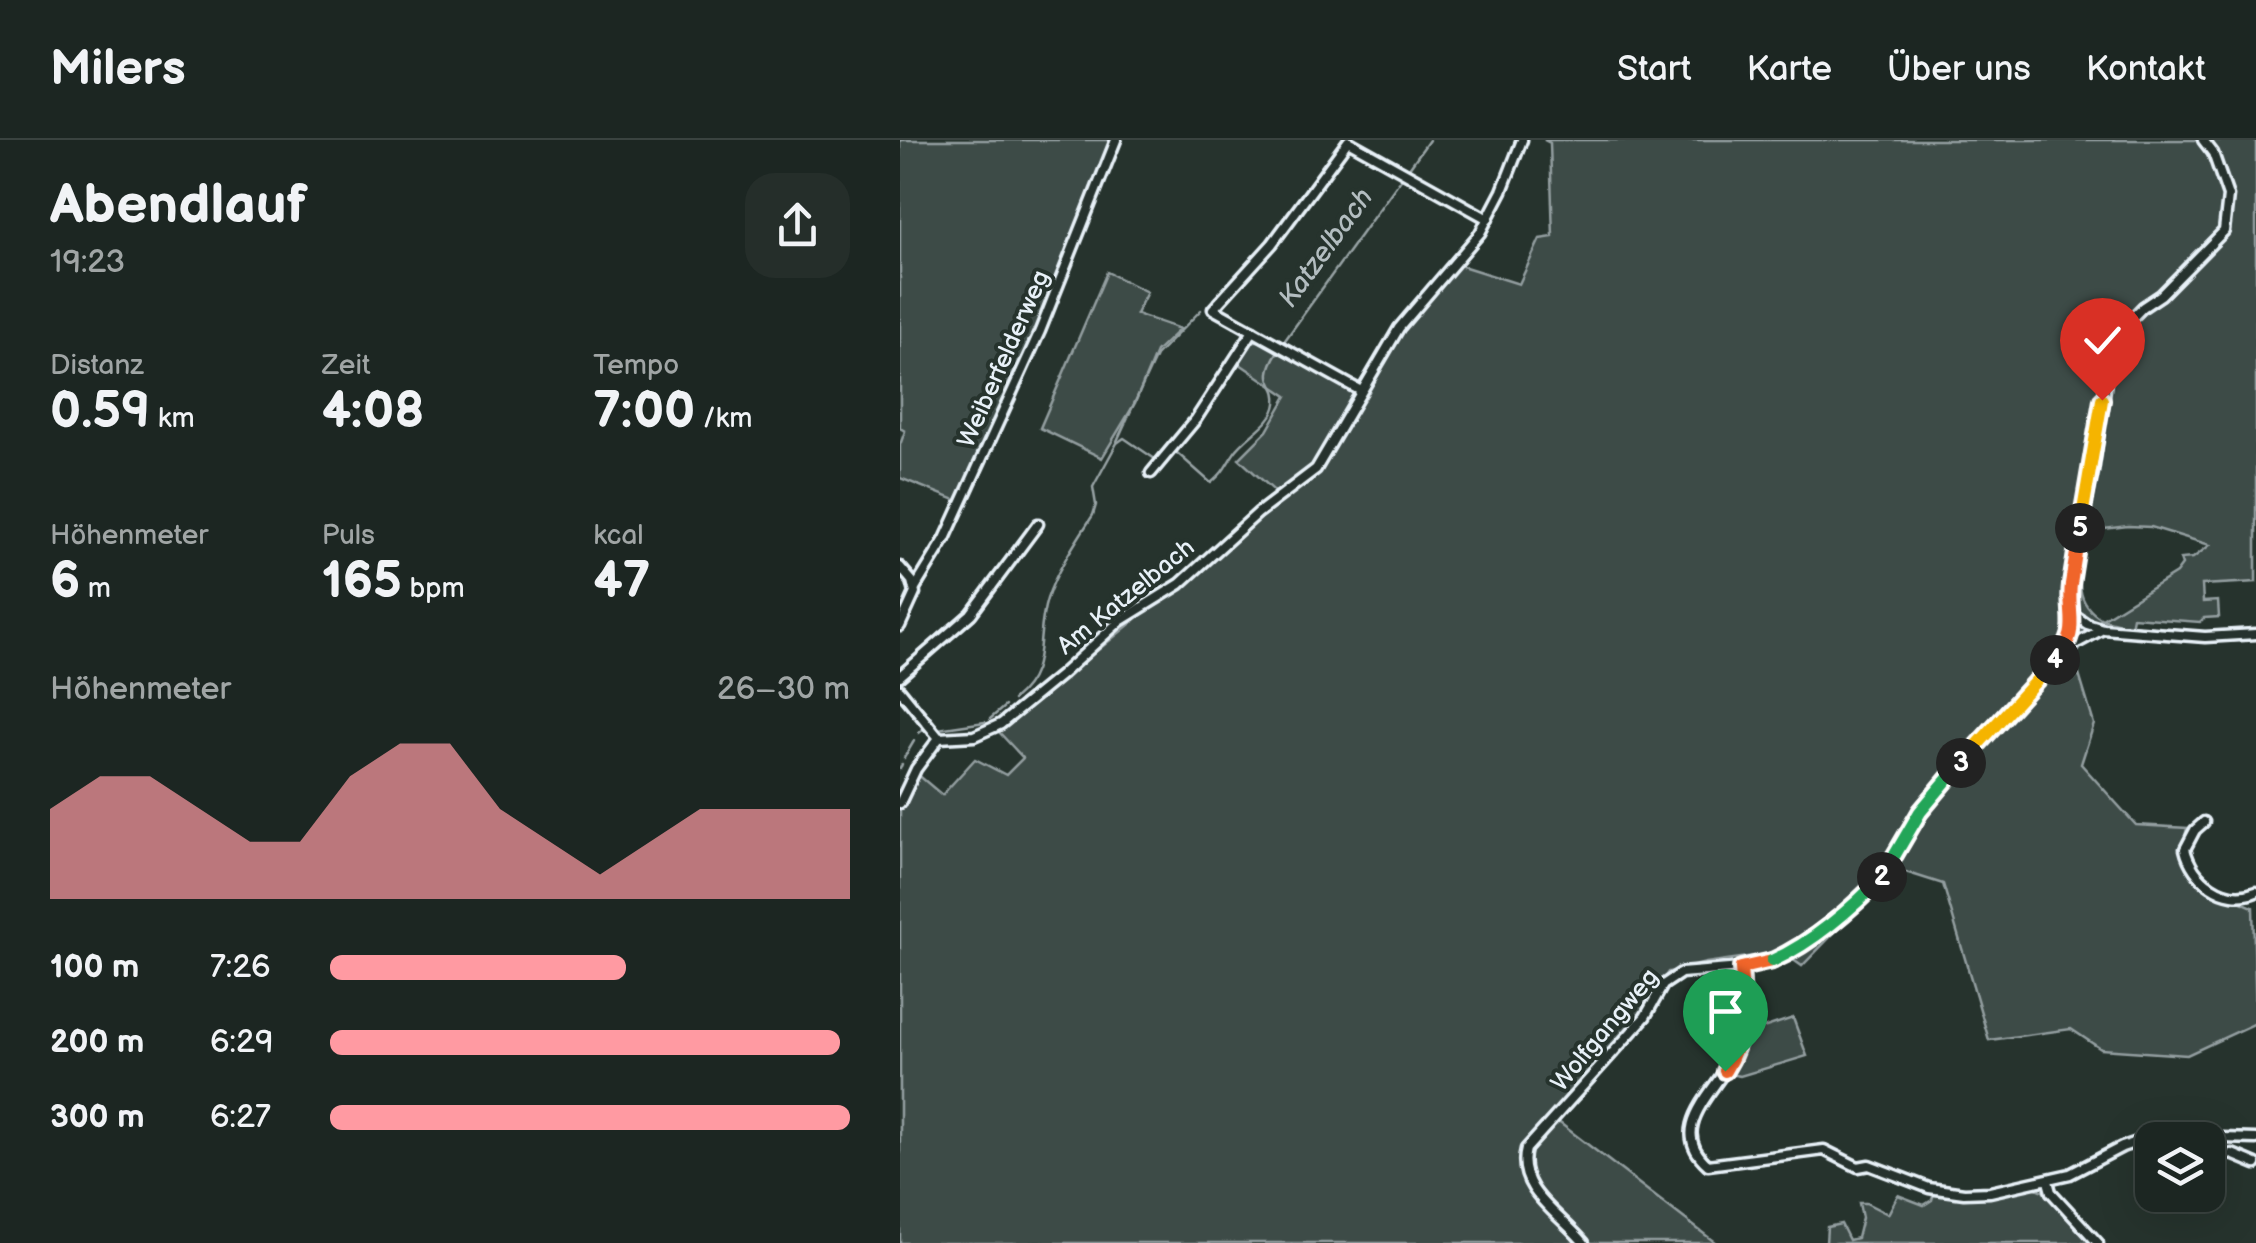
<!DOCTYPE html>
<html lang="de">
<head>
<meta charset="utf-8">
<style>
  body { margin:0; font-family:"Balsamiq Sans",sans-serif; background:#252e2a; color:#f1f3f6; height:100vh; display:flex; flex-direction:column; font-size:38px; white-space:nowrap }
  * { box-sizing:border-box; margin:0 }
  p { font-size:32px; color:#a0a5a5 }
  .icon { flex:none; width:55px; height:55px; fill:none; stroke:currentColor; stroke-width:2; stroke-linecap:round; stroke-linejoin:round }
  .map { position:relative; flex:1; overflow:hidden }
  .side { display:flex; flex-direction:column; background:#1c2622; width:900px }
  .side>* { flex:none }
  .tools { position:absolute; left:1235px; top:982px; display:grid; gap:20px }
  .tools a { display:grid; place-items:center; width:90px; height:90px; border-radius:20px; background:#1c2622; box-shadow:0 10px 40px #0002,0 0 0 2px #3a4340; font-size:50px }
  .pin { position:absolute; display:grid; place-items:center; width:85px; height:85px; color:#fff; margin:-102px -42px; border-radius:50% 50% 50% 0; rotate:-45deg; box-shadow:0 0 10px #0007 }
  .pin .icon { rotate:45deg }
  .km { position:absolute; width:50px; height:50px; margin:-25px; border-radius:50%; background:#222; color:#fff; font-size:28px; line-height:50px; text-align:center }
  .round { display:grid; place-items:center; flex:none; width:105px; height:105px; border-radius:30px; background:#252e2a }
  .overview { display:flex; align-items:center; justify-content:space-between; height:170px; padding:0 50px }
  h1 { font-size:55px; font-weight:700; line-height:75px }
  .stats { display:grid; grid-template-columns:repeat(3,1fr); gap:15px; height:170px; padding:10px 50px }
  .stats div { display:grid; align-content:center }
  .stats b { font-size:50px; font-weight:700 }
  .stats small { font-size:28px; font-weight:400 }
  .stats p { font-size:28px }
  .chart { height:280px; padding:20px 50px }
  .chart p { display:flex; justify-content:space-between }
  .chart svg { width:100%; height:180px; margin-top:10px; fill:#ff9aa2; opacity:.7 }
  ul { padding:0 50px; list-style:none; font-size:32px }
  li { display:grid; grid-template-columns:160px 120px 1fr; align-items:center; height:75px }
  li i { height:25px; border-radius:12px; background:#ff9aa2 }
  header { display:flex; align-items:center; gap:60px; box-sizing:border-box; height:140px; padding:0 50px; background:#1c2622; border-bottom:2px solid #3a4340 }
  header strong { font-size:48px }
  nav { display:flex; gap:55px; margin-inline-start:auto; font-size:35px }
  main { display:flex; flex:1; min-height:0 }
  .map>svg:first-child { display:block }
  .green { fill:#3e4b47; stroke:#939ea0; stroke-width:2.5; fill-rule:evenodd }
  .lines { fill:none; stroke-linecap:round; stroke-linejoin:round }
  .stream { stroke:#98a3a5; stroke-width:2.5 }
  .minor-casing { stroke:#e8f1f8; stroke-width:15 }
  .minor { stroke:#26332d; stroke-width:8 }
  .split-1-casing { stroke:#fff; stroke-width:20 }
  .split-2-casing { stroke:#fff; stroke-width:20 }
  .split-3-casing { stroke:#fff; stroke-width:20 }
  .split-4-casing { stroke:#fff; stroke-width:20 }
  .split-5-casing { stroke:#fff; stroke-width:20 }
  .split-6-casing { stroke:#fff; stroke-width:20 }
  .split-1 { stroke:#f0652b; stroke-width:12 }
  .split-2 { stroke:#22a559; stroke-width:12 }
  .split-3 { stroke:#22a559; stroke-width:12 }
  .split-4 { stroke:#f5b400; stroke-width:12 }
  .split-5 { stroke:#f0652b; stroke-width:12 }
  .split-6 { stroke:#f5b400; stroke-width:12 }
  .labels { text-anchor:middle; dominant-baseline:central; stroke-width:8; stroke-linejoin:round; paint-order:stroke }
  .street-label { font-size:25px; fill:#e8f1f8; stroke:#26332d }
  .water-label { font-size:28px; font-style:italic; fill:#b3bdc0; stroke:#26332d }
</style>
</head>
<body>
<header>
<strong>Milers</strong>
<nav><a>Start</a><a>Karte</a><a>Über uns</a><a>Kontakt</a></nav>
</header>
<main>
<section class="side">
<div class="overview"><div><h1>Abendlauf</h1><p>19:23</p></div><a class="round"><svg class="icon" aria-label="share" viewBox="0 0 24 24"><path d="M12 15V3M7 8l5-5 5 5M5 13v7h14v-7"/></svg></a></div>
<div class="stats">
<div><p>Distanz</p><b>0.59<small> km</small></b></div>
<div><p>Zeit</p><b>4:08</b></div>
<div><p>Tempo</p><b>7:00<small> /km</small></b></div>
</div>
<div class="stats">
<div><p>Höhenmeter</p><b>6<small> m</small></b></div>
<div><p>Puls</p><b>165<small> bpm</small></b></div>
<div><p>kcal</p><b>47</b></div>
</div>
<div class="chart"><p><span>Höhenmeter</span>26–30 m</p>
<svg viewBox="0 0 160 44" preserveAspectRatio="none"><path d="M0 44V22L10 14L20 14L30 22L40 30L50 30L60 14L70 6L80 6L90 22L100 30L110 38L120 30L130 22L140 22L150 22L160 22V44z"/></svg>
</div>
<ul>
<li><b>100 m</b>7:26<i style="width:57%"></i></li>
<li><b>200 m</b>6:29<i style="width:98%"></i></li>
<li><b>300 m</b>6:27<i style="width:100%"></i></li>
</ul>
</section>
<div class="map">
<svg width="1356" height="1103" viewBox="0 0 1356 1103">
  <rect width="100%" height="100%" fill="#26332d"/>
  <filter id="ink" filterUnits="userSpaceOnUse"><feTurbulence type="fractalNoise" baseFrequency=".01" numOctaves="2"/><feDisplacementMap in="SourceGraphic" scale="20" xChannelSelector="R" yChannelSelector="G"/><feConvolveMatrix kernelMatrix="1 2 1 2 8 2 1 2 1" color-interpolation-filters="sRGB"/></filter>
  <g filter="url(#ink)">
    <!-- green -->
    <g class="green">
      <path d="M0,0H213L153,156L60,362L0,338V305L5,291L0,288Z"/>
      <path d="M644,0H1356V442L1302,445L1303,462L1318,461L1319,477L1304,478L1300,482L1233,477L1231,487L1201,479L1174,518L1194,584L1181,624L1236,685L1287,688L1281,713L1298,743L1353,767L1356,883L1287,915L1201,909L1171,889L1089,900L1043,744L996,729L902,826L882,812L806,823L768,832L741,872L652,977L816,1103H0V667L16,633L42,655L75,619L106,635L123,618L98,591L419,331C456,277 482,217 521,165C532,150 546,138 559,125L619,144L640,99L653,97L650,3ZM1228,386L1251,387L1310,405L1293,418L1280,419L1282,425L1276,433L1202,479C1167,459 1183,425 1187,391Z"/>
      <path d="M207,132L247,152L236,174L280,189L256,212L235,263L202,318L140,288Z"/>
      <path d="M351,201H360L456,255L420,317L382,358L339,319L367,291L387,256L337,222Z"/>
      <path d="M893,878L907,916L840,936L828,934L845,894Z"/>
      <path d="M1129,1045L1143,1051L1192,1103H926L927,1087L941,1084L949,1100L957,1098L962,1078L959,1063H966L988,1074L998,1055L1024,1065L1032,1060L1035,1049L1064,1053Z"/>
    </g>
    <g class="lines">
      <!-- stream -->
      <g class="stream">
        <path d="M509,28L529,0"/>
        <path d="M313,159L360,111"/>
        <path d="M383,203L503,36"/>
        <path d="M217,301L256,216L301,170"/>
        <path d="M263,324L276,312L311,343C327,329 325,326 335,312C346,296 374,283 376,263C379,240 357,245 378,211"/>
        <path d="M113,560C150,530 134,499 147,459C156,431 177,400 193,375L196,365L193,347L217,303L224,298L255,319"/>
        <path d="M90,579L105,566"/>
        <path d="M38,589L85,582"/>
        <path d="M19,593L25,588"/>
        <path d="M4,618L14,601"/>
        <path d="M0,629L2,624"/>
      </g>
      <!-- minor casing -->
      <g class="minor-casing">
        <g id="minor">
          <path d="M461,251L313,169L372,104L448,1L588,79"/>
          <path d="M251,333L296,279L353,191"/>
          <path d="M0,427L12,441L15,453L0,486"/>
          <path d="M15,448L45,399L140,191L216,0"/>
          <path d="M1174,475L1187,484L1203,489L1305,497L1356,494"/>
          <path d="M1166,509L1174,475L1171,447L1179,396L1193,332L1209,221L1219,191L1243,167L1261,155L1324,91L1328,56L1313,13L1303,0"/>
          <path d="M0,536L71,474L138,384"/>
          <path d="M0,550L39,598"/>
          <path d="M0,663L16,629L39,598L74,596L101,584L161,535L220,481L280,444L358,373L416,329L499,188L580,93L602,51L622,0"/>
          <path d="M1304,682L1295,690L1285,709C1292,739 1324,765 1356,752"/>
          <path d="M841,828C843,856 846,881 837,907C825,946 762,985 808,1025L924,1010L958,1027L969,1025L1029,1048L1064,1053L1090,1052L1170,1034L1222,1007L1255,996L1356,999"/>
          <path d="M1332,1014L1356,1024"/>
          <path d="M1148,1041L1151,1052L1198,1103"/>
          <path d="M684,1103C662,1075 615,1050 626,1009L745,877L763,845L781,833L841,828L874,820L895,809L961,759L986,734L1020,672L1091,589L1166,509L1203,489"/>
        </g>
      </g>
      <!-- minor -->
      <use href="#minor" class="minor"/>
    </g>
  </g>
  <g class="lines" filter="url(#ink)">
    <!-- split-1 casing -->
    <g class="split-1-casing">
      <path id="split-1" d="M825,931C846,898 844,866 841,828L872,821"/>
    </g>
    <!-- split-2 casing -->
    <g class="split-2-casing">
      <path id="split-2" d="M872,821C912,803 953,768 982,737"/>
    </g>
    <!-- split-3 casing -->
    <g class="split-3-casing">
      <path id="split-3" d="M982,737L1020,672L1061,623"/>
    </g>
    <!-- split-4 casing -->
    <g class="split-4-casing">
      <path id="split-4" d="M1061,623L1155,520"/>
    </g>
    <!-- split-5 casing -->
    <g class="split-5-casing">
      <path id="split-5" d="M1155,520C1182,492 1167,476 1171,444C1174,426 1177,406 1180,388"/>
    </g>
    <!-- split-6 casing -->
    <g class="split-6-casing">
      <path id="split-6" d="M1180,388L1202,260"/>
    </g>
    <!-- split-1 -->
    <use href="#split-1" class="split-1"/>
    <!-- split-2 -->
    <use href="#split-2" class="split-2"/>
    <!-- split-3 -->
    <use href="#split-3" class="split-3"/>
    <!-- split-4 -->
    <use href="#split-4" class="split-4"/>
    <!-- split-5 -->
    <use href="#split-5" class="split-5"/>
    <!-- split-6 -->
    <use href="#split-6" class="split-6"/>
  </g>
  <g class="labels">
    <!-- street labels -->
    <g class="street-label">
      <text transform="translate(104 219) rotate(-66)">Weiberfelderweg</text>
      <text transform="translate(226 457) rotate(-39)">Am Katzelbach</text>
      <text transform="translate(705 890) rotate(-50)">Wolfgangweg</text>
    </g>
    <!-- water labels -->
    <g class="water-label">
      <text transform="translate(426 108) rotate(-54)">Katzelbach</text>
    </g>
  </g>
</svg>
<div class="tools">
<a><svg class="icon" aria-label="layers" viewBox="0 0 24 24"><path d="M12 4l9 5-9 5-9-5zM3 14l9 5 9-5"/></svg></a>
</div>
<div class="pin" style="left:825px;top:931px;background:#1e9e55"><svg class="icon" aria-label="arrive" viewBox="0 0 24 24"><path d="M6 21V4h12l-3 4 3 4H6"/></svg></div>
<div class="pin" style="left:1202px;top:260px;background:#d93025"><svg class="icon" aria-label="check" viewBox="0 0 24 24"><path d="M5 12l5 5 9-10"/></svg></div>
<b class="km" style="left:982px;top:737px">2</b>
<b class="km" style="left:1061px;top:623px">3</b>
<b class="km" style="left:1155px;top:520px">4</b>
<b class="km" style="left:1180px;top:388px">5</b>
</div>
</main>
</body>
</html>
